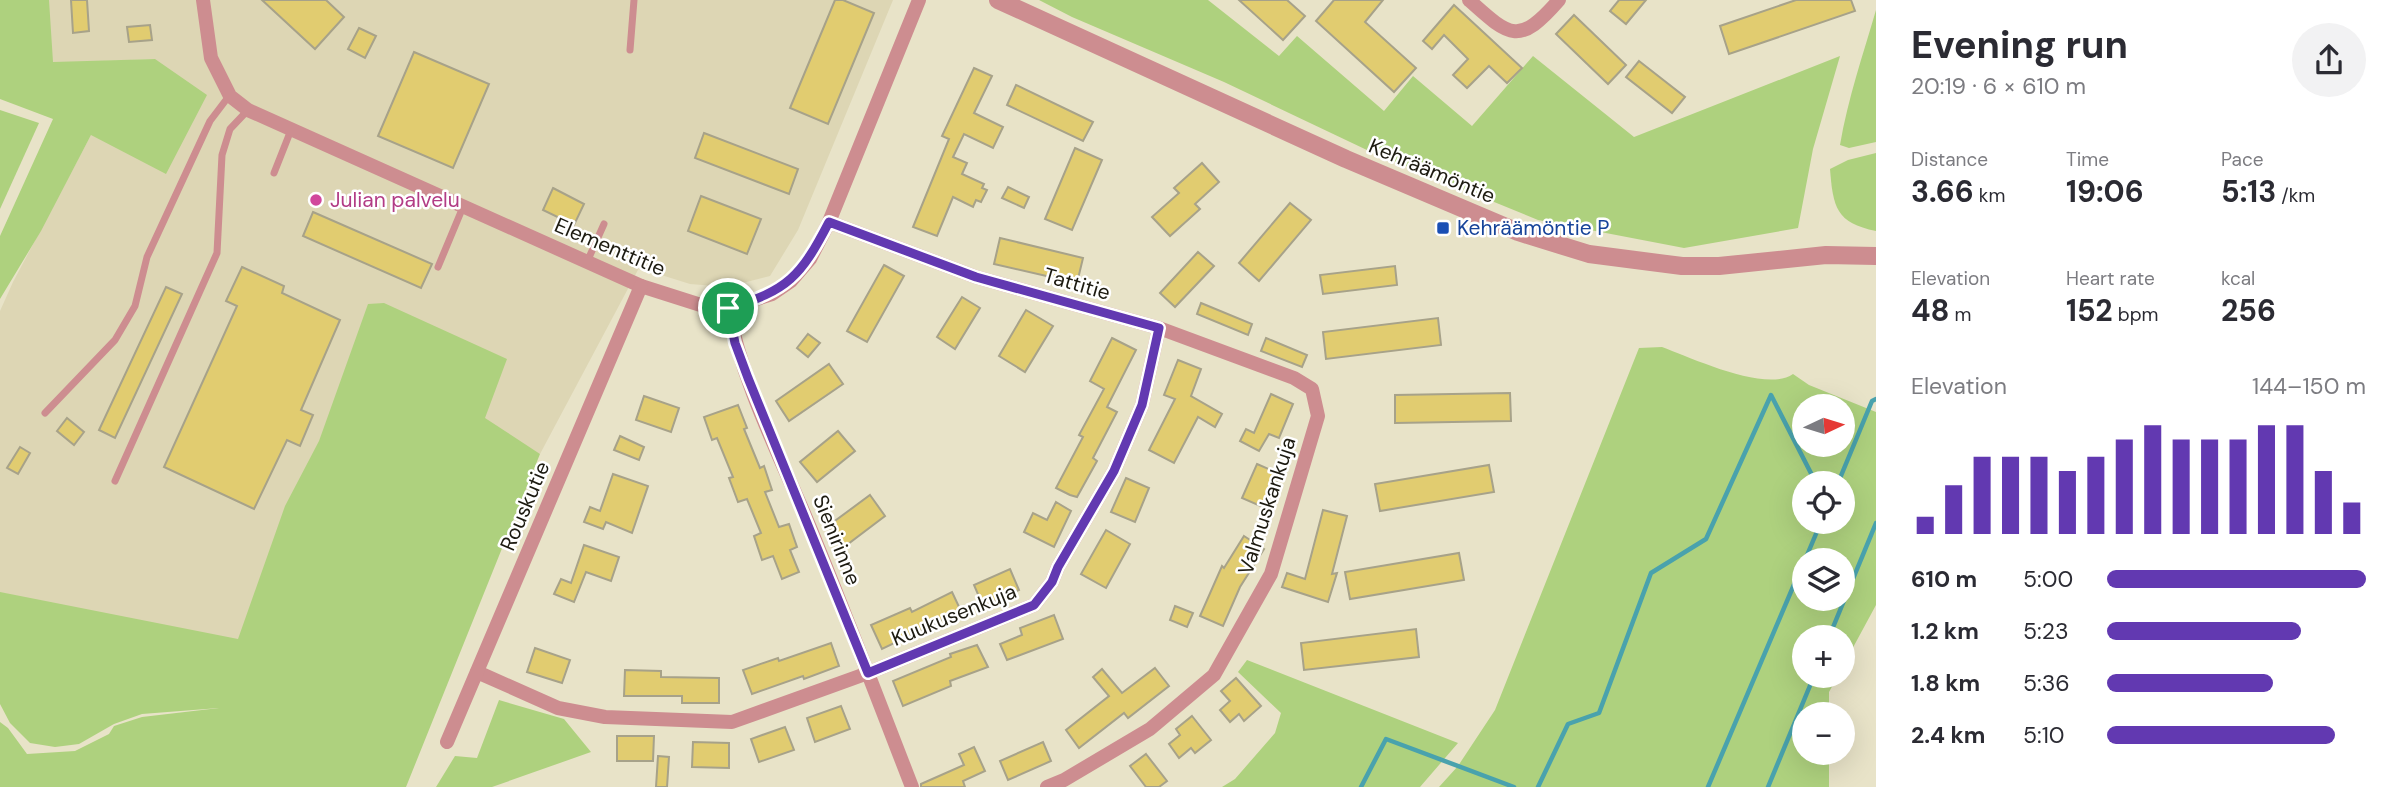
<!DOCTYPE html>
<html lang="en">
<head>
<meta charset="utf-8">
<style>
  body { margin:0; font-family:"DM Sans",sans-serif; background:#f2f2f3; color:#2b2b33; height:100vh; display:flex; flex-direction:column; font-size:26px; white-space:nowrap }
  * { box-sizing:border-box; margin:0 }
  p { font-size:23px; color:#7c7c81 }
  .icon { flex:none; width:38px; height:38px; fill:none; stroke:currentColor; stroke-width:2; stroke-linecap:round; stroke-linejoin:round }
  .map { position:relative; flex:1; overflow:hidden }
  .sheet { display:flex; flex-direction:column; background:#fff; width:525px }
  .sheet>* { flex:none }
  .needle { width:46px; rotate:86deg }
  .buttons { position:absolute; left:1792px; top:394px; display:grid; gap:14px }
  .buttons a { display:grid; place-items:center; width:63px; height:63px; border-radius:50%; background:#fff; box-shadow:0 7px 28px #0002; font-size:35px }
  .pin { position:absolute; display:grid; place-items:center; width:60px; height:60px; color:#fff; margin:-30px; border:4px solid #fff; border-radius:50%; box-shadow:0 2px 7px #0007 }
  .round { display:grid; place-items:center; flex:none; width:74px; height:74px; border-radius:37px; background:#f2f2f3 }
  .headline { display:flex; align-items:center; justify-content:space-between; height:119px; padding:0 35px }
  h1 { font-size:38px; font-weight:700; line-height:52px }
  .metrics { display:grid; grid-template-columns:repeat(3,1fr); gap:10px; height:119px; padding:7px 35px }
  .metrics div { display:grid; align-content:center }
  .metrics b { font-size:30px; font-weight:700 }
  .metrics small { font-size:19px; font-weight:400 }
  .metrics p { font-size:19px }
  .chart { height:196px; padding:14px 35px }
  .chart p { display:flex; justify-content:space-between }
  .chart svg { width:100%; height:126px; margin-top:7px; stroke:#6239b1; stroke-width:6 }
  ul { padding:0 35px; list-style:none; font-size:23px }
  li { display:grid; grid-template-columns:112px 84px 1fr; align-items:center; height:52px }
  li i { height:18px; border-radius:9px; background:#6239b1 }
  main { display:flex; flex:1; min-height:0 }
  .map>svg:first-child { display:block }
  .built { fill:#ddd6b4 }
  .green { fill:#aed17e; fill-rule:evenodd }
  .lines { fill:none; stroke-linecap:round; stroke-linejoin:round }
  .stream { stroke:#49a2ad; stroke-width:4.5 }
  .building { fill:#e1cc70; stroke:#a7a289; stroke-width:2 }
  .service { stroke:#cd8d90; stroke-width:7 }
  .minor { stroke:#cd8d90; stroke-width:14 }
  .tertiary { stroke:#cd8d90; stroke-width:18 }
  .route-casing { stroke:#fff; stroke-width:14 }
  .route { stroke:#6239b1; stroke-width:9 }
  .hotel-dot { fill:#d1479c; stroke:#fff; stroke-width:2.5 }
  .transit-dot { fill:#1a4fb4; stroke:#fff; stroke-width:2.5 }
  .labels { text-anchor:middle; dominant-baseline:central; stroke-width:5; stroke-linejoin:round; paint-order:stroke }
  .street-label { font-size:21px; fill:#1c1a10; stroke:#fff }
  .hotel-label { font-size:21px; fill:#b23c85; stroke:#fff; text-anchor:start }
  .transit-label { font-size:21px; fill:#164399; stroke:#fff; text-anchor:start }
</style>
</head>
<body>
<main>
<div class="map">
<svg width="1876" height="787" viewBox="0 0 1876 787">
  <rect width="100%" height="100%" fill="#e8e3c8"/>
  <!-- built -->
  <path class="built" d="M45,0H893L798,230L770,276L727,287L690,284L639,268L540,454L448,423L309,744L0,617V311L13,282L91,135L155,59L52,63Z"/>
  <!-- green -->
  <g class="green">
    <path d="M0,0H49L53,62L155,59L207,95L166,174L91,135L41,231L0,299V236L53,119L0,99Z"/>
    <path d="M1039,0H1208L1279,56L1297,36L1384,111L1413,76L1472,126L1533,56L1634,137L1840,56L1813,149L1798,228L1684,248L1538,220L1369,151L1224,82L1072,17Z"/>
    <path d="M1876,10V142L1849,148L1840,145C1848,98 1863,55 1876,10Z"/>
    <path d="M0,110L39,123L0,209Z"/>
    <path d="M1876,153V231C1836,223 1833,207 1830,169L1848,160Z"/>
    <path d="M384,303L507,359L485,418L540,454L406,787H0V722L8,728L27,754L75,751L109,734L114,726L142,717L219,708L142,714L114,724L79,744L55,747L30,743L10,723L0,704V592L238,639L285,506L319,441L368,304Z"/>
    <path d="M1662,347C1692,358 1766,393 1793,374L1809,385L1876,412V605L1843,666V637H1804V676H1838L1829,692V714H1804V752L1829,753V787H1439L1458,766L1495,710L1639,348ZM1804,406H1843V444H1804ZM1804,483H1843V522H1804ZM1804,560H1843V598H1804Z"/>
    <path d="M1247,660L1458,743L1420,787H1222L1235,779L1275,733L1281,713L1238,672Z"/>
    <path d="M499,700L564,719L591,752L492,787H436L455,756L477,758Z"/>
  </g>
  <g class="lines">
    <!-- stream -->
    <g class="stream">
      <path d="M1838,483L1872,401L1876,399"/>
      <path d="M1805,560L1821,522"/>
      <path d="M1829,637L1876,523"/>
      <path d="M1361,787L1386,739L1514,787"/>
      <path d="M1538,787L1568,724L1599,713L1651,573L1706,539L1771,395L1816,483"/>
      <path d="M1708,787L1804,561"/>
      <path d="M1768,787L1814,676"/>
    </g>
  </g>
  <!-- building -->
  <g class="building">
    <path d="M71,0H87L89,31L73,33Z"/>
    <path d="M262,0H326L344,17L315,49Z"/>
    <path d="M835,0H843L874,13L828,124L790,108Z"/>
    <path d="M1239,0H1287L1305,16L1283,40Z"/>
    <path d="M1334,0H1383L1365,22L1416,68L1394,92L1316,21Z"/>
    <path d="M1619,0H1646L1626,24L1610,11Z"/>
    <path d="M1796,0H1851L1855,11L1729,54L1720,26Z"/>
    <path d="M1454,5L1522,68L1507,83L1489,66L1467,88L1453,75L1468,59L1444,35L1432,49L1423,41Z"/>
    <path d="M1574,15L1626,65L1608,84L1556,34Z"/>
    <path d="M150,25L152,40L129,42L127,27Z"/>
    <path d="M359,28L376,36L365,58L348,49Z"/>
    <path d="M414,52L489,84L453,168L378,136Z"/>
    <path d="M1639,61L1685,97L1672,113L1626,77Z"/>
    <path d="M974,68L992,76L974,113L1003,127L993,148L964,134L953,157L967,163L962,174L984,184L982,188L987,190L981,202L976,200L973,207L953,197L937,236L913,227L949,139L942,136Z"/>
    <path d="M1016,85L1093,122L1083,141L1007,105Z"/>
    <path d="M704,133L798,169L789,194L695,158Z"/>
    <path d="M1075,148L1102,160L1072,230L1045,219Z"/>
    <path d="M1202,163L1219,182L1195,204L1200,209L1170,236L1152,217L1179,193L1174,188Z"/>
    <path d="M1008,187L1029,197L1024,208L1002,198Z"/>
    <path d="M553,188L584,204L574,225L543,210Z"/>
    <path d="M701,196L761,219L747,254L688,231Z"/>
    <path d="M1290,203L1311,220L1259,281L1239,263Z"/>
    <path d="M313,212L432,264L421,288L303,236Z"/>
    <path d="M1000,238L1083,258L1077,283L994,264Z"/>
    <path d="M1198,252L1214,266L1175,307L1160,293Z"/>
    <path d="M884,265L904,276L867,342L847,331Z"/>
    <path d="M1395,266L1397,285L1323,294L1320,275Z"/>
    <path d="M242,267L284,286L282,293L340,320L301,410L313,415L300,446L287,440L254,509L164,467L237,306L226,301Z"/>
    <path d="M166,287L182,294L115,438L99,430Z"/>
    <path d="M962,297L980,308L955,349L937,337Z"/>
    <path d="M1201,303L1252,324L1248,335L1197,314Z"/>
    <path d="M1026,310L1053,326L1025,372L999,356Z"/>
    <path d="M1438,318L1441,345L1326,359L1323,332Z"/>
    <path d="M808,334L820,343L808,357L797,348Z"/>
    <path d="M1112,338L1136,350L1107,407L1117,412L1093,458L1097,461L1077,497L1070,495L1056,488L1083,437L1079,435L1104,389L1090,381Z"/>
    <path d="M1266,338L1307,355L1302,367L1261,351Z"/>
    <path d="M1178,360L1201,369L1191,396L1222,414L1215,427L1198,417L1174,463L1149,450L1175,399L1164,395Z"/>
    <path d="M829,364L843,384L789,421L776,401Z"/>
    <path d="M1510,393L1511,421L1395,423V395Z"/>
    <path d="M1271,394L1293,404L1279,438L1269,434L1259,451L1240,441L1246,429L1254,433Z"/>
    <path d="M644,396L679,408L671,432L636,420Z"/>
    <path d="M738,405L747,428L744,429L760,468L764,466L772,490L765,492L779,527L789,524L797,547L790,550L799,572L782,579L773,556L762,560L754,536L761,533L747,499L738,502L729,478L733,477L717,438L712,440L704,417Z"/>
    <path d="M67,418L84,432L74,445L57,431Z"/>
    <path d="M838,431L855,451L817,482L800,462Z"/>
    <path d="M620,436L644,447L639,460L614,450Z"/>
    <path d="M20,447L30,453L18,474L7,468Z"/>
    <path d="M1257,464L1280,474L1265,508L1242,498Z"/>
    <path d="M1489,465L1494,492L1380,511L1375,484Z"/>
    <path d="M613,474L648,486L632,533L606,522L603,529L584,522L590,507L600,511Z"/>
    <path d="M1126,478L1149,488L1135,522L1111,512Z"/>
    <path d="M870,495L885,516L844,547L828,526Z"/>
    <path d="M1056,502L1071,511L1054,547L1024,532L1033,513L1047,520Z"/>
    <path d="M1323,510L1347,516L1332,574L1337,573L1328,602L1282,587L1287,573L1305,579Z"/>
    <path d="M1106,530L1130,544L1106,588L1081,574Z"/>
    <path d="M1244,536L1264,549L1240,587L1223,626L1200,616L1222,566L1224,568Z"/>
    <path d="M584,545L619,557L611,581L586,572L574,602L554,594L561,579L571,583Z"/>
    <path d="M1459,553L1464,580L1350,599L1345,572Z"/>
    <path d="M1010,569L1019,590L983,606L974,585Z"/>
    <path d="M952,592L961,611L882,649L871,625L910,608L912,612Z"/>
    <path d="M1175,606L1193,613L1187,627L1170,620Z"/>
    <path d="M1054,615L1063,639L1007,660L1000,644L1022,635L1020,628Z"/>
    <path d="M1416,629L1419,657L1304,670L1301,643Z"/>
    <path d="M831,643L839,666L804,679L803,676L752,694L743,670L778,658L779,661Z"/>
    <path d="M977,645L988,667L950,681L951,686L903,706L893,681L951,657L950,654Z"/>
    <path d="M535,648L570,660L562,683L527,672Z"/>
    <path d="M1155,668L1169,686L1128,718L1124,713L1079,748L1066,730L1109,696L1093,677L1102,669L1122,693Z"/>
    <path d="M625,670L661,671V677L719,678V703H682V696H624Z"/>
    <path d="M1236,678L1261,706L1244,721L1239,714L1230,722L1220,710L1230,701L1221,691Z"/>
    <path d="M841,706L850,729L815,742L807,718Z"/>
    <path d="M1192,716L1211,740L1195,753L1191,748L1179,758L1169,744L1180,735L1176,729Z"/>
    <path d="M785,727L794,750L759,762L751,739Z"/>
    <path d="M617,736H654L653,761H617Z"/>
    <path d="M693,742L729,743V768L692,767Z"/>
    <path d="M1043,742L1051,761L1008,780L1000,761Z"/>
    <path d="M974,747L985,771L963,781L965,787H921V784L964,765L959,754Z"/>
    <path d="M1146,754L1167,781L1159,787H1146L1130,766Z"/>
    <path d="M658,756L669,757L667,787H656Z"/>
  </g>
  <g class="lines">
    <!-- service -->
    <g class="service">
      <path d="M630,50L634,0"/>
      <path d="M274,173L291,130"/>
      <path d="M587,262L604,224"/>
      <path d="M438,267L463,207"/>
      <path d="M45,413L115,340L135,306L147,257L210,121L229,96"/>
      <path d="M115,481L217,253L222,155L230,129L248,110"/>
    </g>
    <!-- minor -->
    <g class="minor">
      <path d="M203,0L211,58L230,96L248,110L641,286L707,307L728,308L772,294L791,281L810,259L829,222L919,0"/>
      <path d="M1469,0C1510,37 1519,46 1559,0"/>
      <path d="M829,222L976,277L1159,328L1294,378L1312,389L1318,416L1271,574L1214,675L1150,729L1064,780L1047,787"/>
      <path d="M728,308C742,381 777,450 806,518C843,607 877,697 912,787"/>
      <path d="M477,672L558,708L605,717L732,722L868,673L1034,605L1052,582L1058,567L1114,471L1142,405L1159,328"/>
      <path d="M447,742L641,286"/>
    </g>
    <!-- tertiary -->
    <path class="tertiary" d="M998,0L1346,159L1518,232L1589,254L1682,266H1719L1826,255L1876,256"/>
  </g>
  <g class="lines">
    <!-- route casing -->
    <g class="route-casing">
      <path id="route" d="M829,222L976,277L1159,328L1142,405L1114,471L1058,567L1052,582L1034,605L868,673L748,378L735,343L728,308C788,291 801,276 829,222Z"/>
    </g>
    <!-- route -->
    <use href="#route" class="route"/>
  </g>
  <!-- markers -->
  <circle class="hotel-dot" cx="316" cy="200" r="7"/>
  <rect class="transit-dot" x="1436" y="221" width="14" height="14" rx="3.5"/>
  <g class="labels">
    <!-- street labels -->
    <g class="street-label">
      <text transform="translate(1432 171) rotate(23)">Kehräämöntie</text>
      <text transform="translate(610 247) rotate(23)">Elementtitie</text>
      <text transform="translate(1077 284) rotate(16)">Tattitie</text>
      <text transform="translate(525 506) rotate(-67)">Rouskutie</text>
      <text transform="translate(1267 506) rotate(-72)">Valmuskankuja</text>
      <text transform="translate(837 540) rotate(68)">Sienirinne</text>
      <text transform="translate(954 615) rotate(-22)">Kuukusenkuja</text>
    </g>
    <!-- hotel labels -->
    <g class="hotel-label">
      <text x="330" y="200">Julian palvelu</text>
    </g>
    <!-- transit labels -->
    <g class="transit-label">
      <text x="1457" y="228">Kehräämöntie P</text>
    </g>
  </g>
</svg>
<div class="buttons">
<a><svg class="needle" viewBox="-14 -14 28 28"><path d="M0-13l5 13h-10z" fill="#e53935"/><path d="M0 13l5-13h-10z" fill="#7c7c81"/></svg></a>
<a><svg class="icon" aria-label="locate" viewBox="0 0 24 24"><circle cx="12" cy="12" r="6"/><path d="M12 2v4M12 18v4M2 12h4M18 12h4"/></svg></a>
<a><svg class="icon" aria-label="layers" viewBox="0 0 24 24"><path d="M12 4l9 5-9 5-9-5zM3 14l9 5 9-5"/></svg></a>
<a>+</a>
<a>−</a>
</div>
<div class="pin" style="left:728px;top:308px;background:#1e9e55"><svg class="icon" aria-label="arrive" viewBox="0 0 24 24"><path d="M6 21V4h12l-3 4 3 4H6"/></svg></div>
</div>
<section class="sheet">
<div class="headline"><div><h1>Evening run</h1><p>20:19 · 6 × 610 m</p></div><a class="round"><svg class="icon" aria-label="share" viewBox="0 0 24 24"><path d="M12 15V3M7 8l5-5 5 5M5 13v7h14v-7"/></svg></a></div>
<div class="metrics">
<div><p>Distance</p><b>3.66<small> km</small></b></div>
<div><p>Time</p><b>19:06</b></div>
<div><p>Pace</p><b>5:13<small> /km</small></b></div>
</div>
<div class="metrics">
<div><p>Elevation</p><b>48<small> m</small></b></div>
<div><p>Heart rate</p><b>152<small> bpm</small></b></div>
<div><p>kcal</p><b>256</b></div>
</div>
<div class="chart"><p><span>Elevation</span>144–150 m</p>
<svg viewBox="0 0 160 44" preserveAspectRatio="none"><path d="M5 44V38M15 44V27M25 44V17M35 44V17M45 44V17M55 44V22M65 44V17M75 44V11M85 44V6M95 44V11M105 44V11M115 44V11M125 44V6M135 44V6M145 44V22M155 44V33"/></svg>
</div>
<ul>
<li><b>610 m</b>5:00<i style="width:100%"></i></li>
<li><b>1.2 km</b>5:23<i style="width:75%"></i></li>
<li><b>1.8 km</b>5:36<i style="width:64%"></i></li>
<li><b>2.4 km</b>5:10<i style="width:88%"></i></li>
</ul>
</section>
</main>
</body>
</html>
